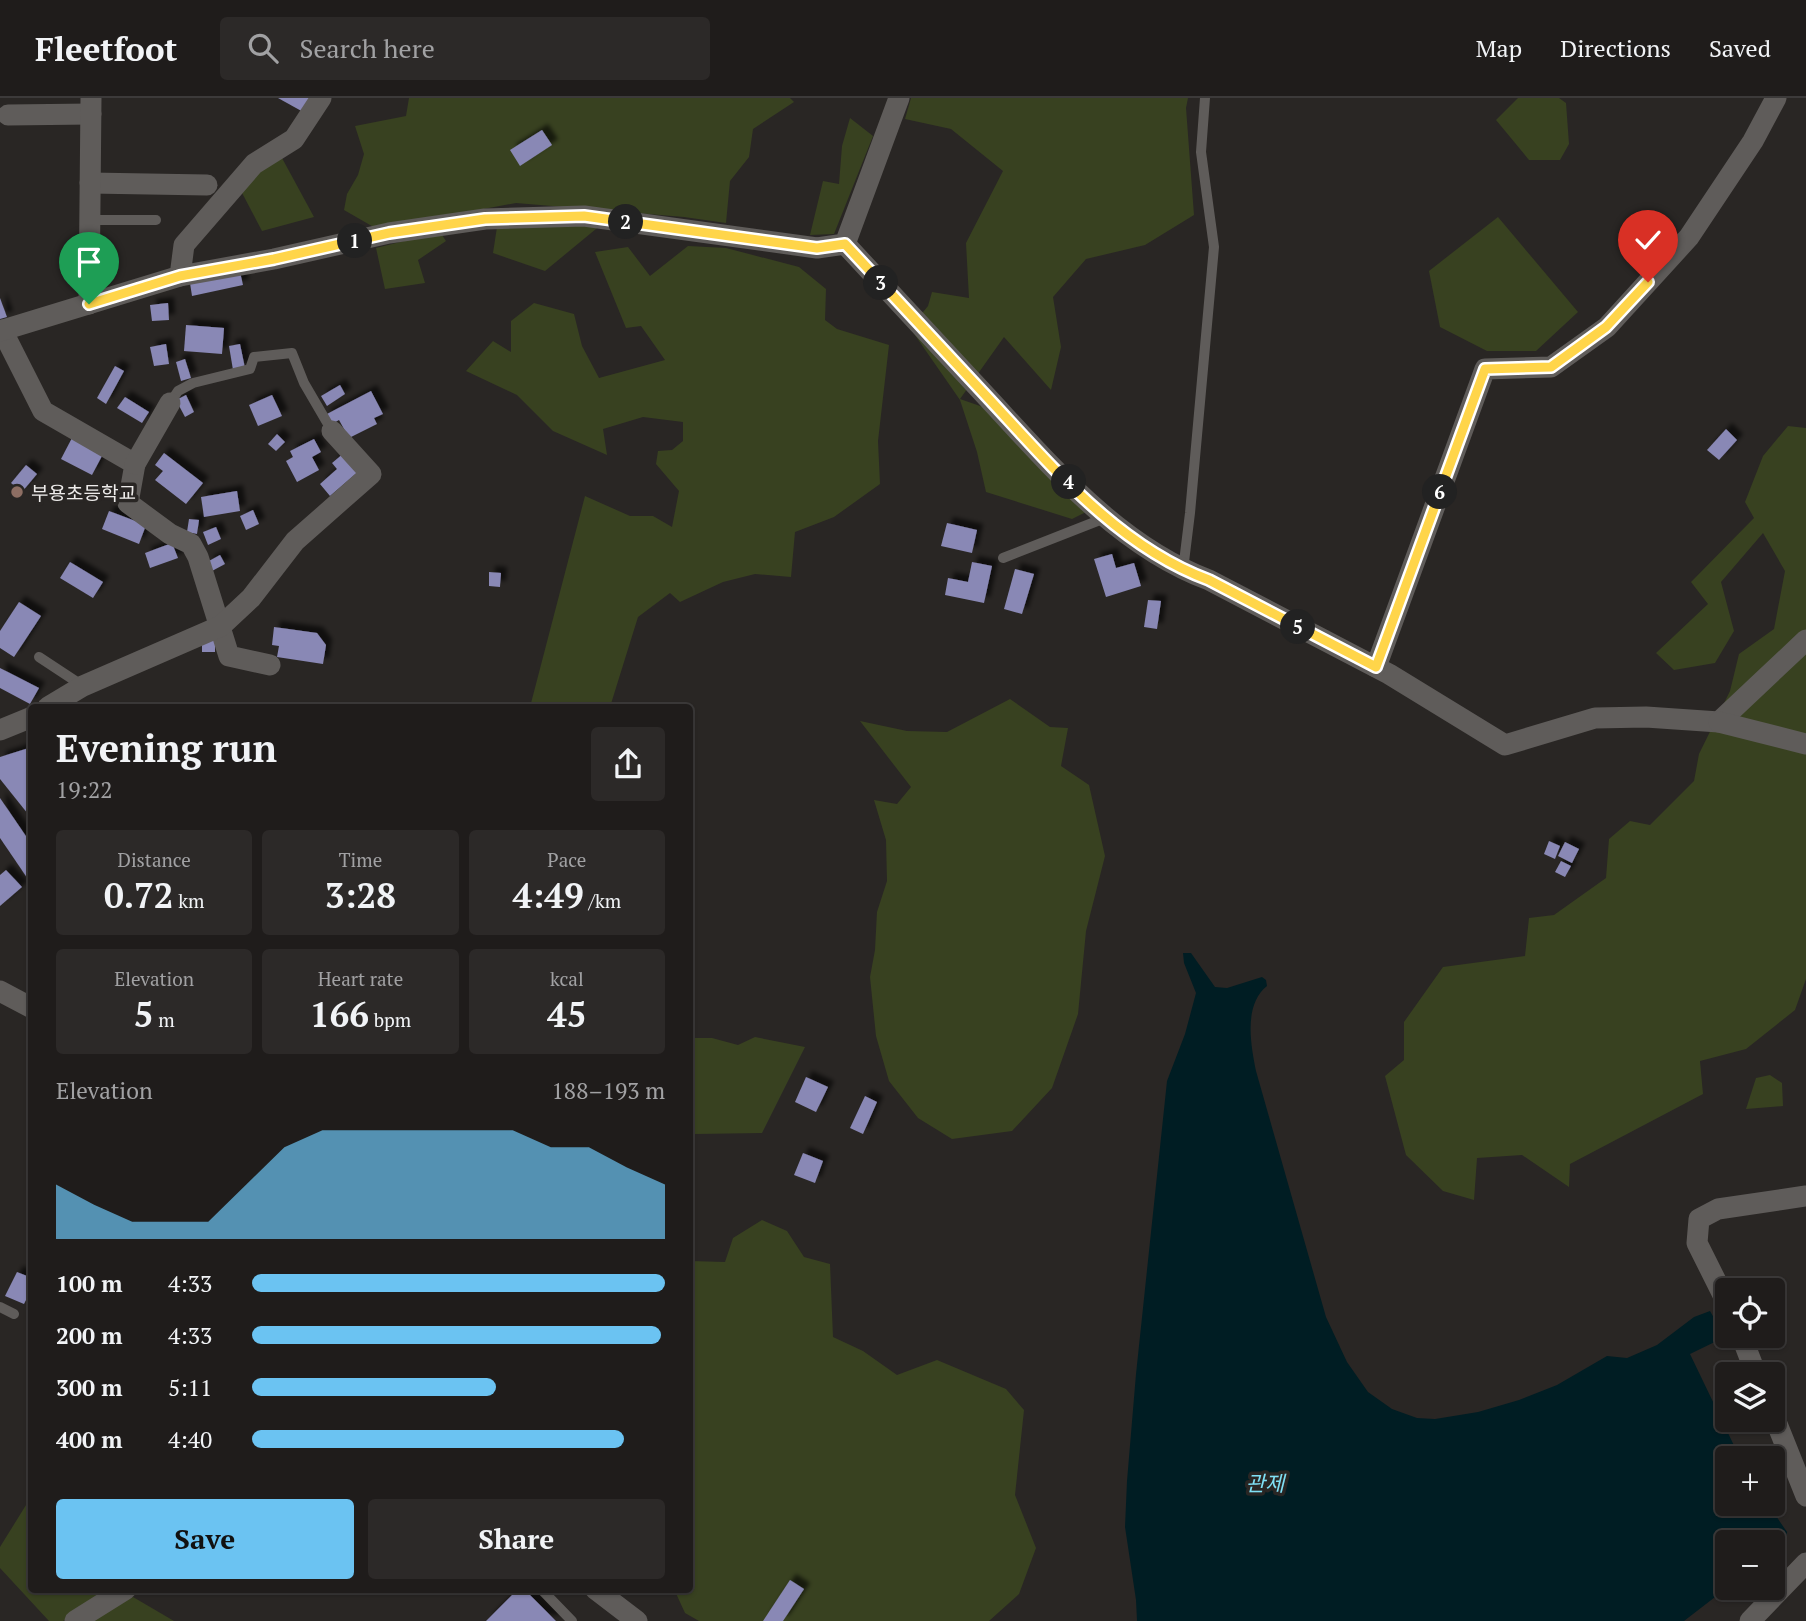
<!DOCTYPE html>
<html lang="en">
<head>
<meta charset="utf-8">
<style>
  body { margin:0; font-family:"PT Serif","Noto Sans KR",serif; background:#2c2928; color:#f1f3f6; height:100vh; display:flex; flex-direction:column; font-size:26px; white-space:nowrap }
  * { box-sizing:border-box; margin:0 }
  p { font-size:23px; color:#a1a1a3 }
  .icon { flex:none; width:38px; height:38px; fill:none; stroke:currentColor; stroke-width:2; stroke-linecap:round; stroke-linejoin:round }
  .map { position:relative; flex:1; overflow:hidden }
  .panel { position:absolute; left:28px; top:606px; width:665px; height:889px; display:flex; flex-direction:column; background:#1f1c1b; border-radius:7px; box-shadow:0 2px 5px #0004,0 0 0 2px #3c3a3a }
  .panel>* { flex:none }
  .tools { position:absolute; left:1715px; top:1180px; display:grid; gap:14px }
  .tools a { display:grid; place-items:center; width:70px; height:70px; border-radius:7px; background:#1f1c1b; box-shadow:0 2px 5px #0004,0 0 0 2px #3c3a3a; font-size:35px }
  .pin { position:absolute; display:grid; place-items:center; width:60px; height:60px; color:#fff; margin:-72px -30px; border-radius:50% 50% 50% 0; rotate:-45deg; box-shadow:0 0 7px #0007 }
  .pin .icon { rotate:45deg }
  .km { position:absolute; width:35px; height:35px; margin:-18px; border-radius:50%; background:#222; color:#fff; font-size:19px; line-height:35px; text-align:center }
  .round { display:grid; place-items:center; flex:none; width:74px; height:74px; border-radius:7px; background:#2c2928 }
  .head { display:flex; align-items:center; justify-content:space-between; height:119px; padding:0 28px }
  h1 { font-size:38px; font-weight:600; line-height:52px }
  .figures { display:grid; grid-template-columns:repeat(3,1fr); gap:10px; height:119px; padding:7px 28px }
  .figures div { display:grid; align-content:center; border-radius:7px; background:#2c2928; text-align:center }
  .figures b { font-size:35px; font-weight:600 }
  .figures small { font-size:19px; font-weight:400 }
  .figures p { font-size:19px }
  .chart { height:196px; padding:14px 28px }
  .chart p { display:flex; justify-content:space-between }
  .chart svg { width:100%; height:126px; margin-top:7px; fill:#6bc3f2; opacity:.7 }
  .primary-button { display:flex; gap:14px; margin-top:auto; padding:14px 28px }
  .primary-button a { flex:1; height:80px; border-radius:7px; background:#6bc3f2; color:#111; font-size:28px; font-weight:600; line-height:80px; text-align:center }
  .primary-button a+a { background:#2c2928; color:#f1f3f6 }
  ul { padding:0 28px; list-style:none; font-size:23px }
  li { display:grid; grid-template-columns:112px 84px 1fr; align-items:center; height:52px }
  li i { height:18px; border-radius:9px; background:#6bc3f2 }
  header { display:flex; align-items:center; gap:42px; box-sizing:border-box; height:98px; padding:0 35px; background:#1f1c1b; border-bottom:2px solid #3c3a3a }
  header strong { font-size:33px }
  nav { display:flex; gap:38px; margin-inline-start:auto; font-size:24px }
  .search { width:490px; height:63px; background:#2c2928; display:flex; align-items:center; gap:18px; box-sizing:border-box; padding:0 24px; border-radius:7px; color:#a1a1a3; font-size:26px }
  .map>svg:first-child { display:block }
  .green { fill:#384120 }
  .water { fill:#001d23 }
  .building { fill:#8988b5; filter:url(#shadow) }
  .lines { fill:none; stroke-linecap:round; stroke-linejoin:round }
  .lane { stroke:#5f5c5a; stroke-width:10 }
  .street { stroke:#5f5c5a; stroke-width:21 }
  .secondary { stroke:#5f5c5a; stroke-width:21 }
  .route-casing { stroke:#fff; stroke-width:14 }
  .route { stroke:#ffd54a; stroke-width:9 }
  .education-dot { fill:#8d6e63; stroke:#292624; stroke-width:2.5 }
  .labels { text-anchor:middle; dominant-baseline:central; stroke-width:7; stroke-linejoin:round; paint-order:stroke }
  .poi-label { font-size:19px; fill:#eeeceb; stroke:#292624; text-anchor:start }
  .water-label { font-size:21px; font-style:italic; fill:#7fe0f5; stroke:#292624 }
</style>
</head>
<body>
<header>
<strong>Fleetfoot</strong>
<div class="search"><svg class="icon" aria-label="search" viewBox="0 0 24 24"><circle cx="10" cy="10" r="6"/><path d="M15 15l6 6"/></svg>Search here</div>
<nav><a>Map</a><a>Directions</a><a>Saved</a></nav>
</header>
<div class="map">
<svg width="1806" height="1523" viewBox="0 0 1806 1523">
  <defs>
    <filter id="shadow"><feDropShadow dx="6" dy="-6" stdDeviation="2" flood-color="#0009"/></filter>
  </defs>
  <rect width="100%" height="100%" fill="#292624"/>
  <!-- green -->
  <g class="green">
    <path d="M409,0H790L794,4L753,31L749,59L730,83L726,125L684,119L516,105L377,131L344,112L347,96L358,77L364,56L355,28L406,18Z"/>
    <path d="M911,0H1188L1186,10L1194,117L1145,147L1086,161L1053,199L1061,249L1051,292L1004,239L960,301L983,309L1088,413L1072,421L986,394L977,354L960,302L910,230L928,208L932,194L969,200L966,145L1003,73L951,31L905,21Z"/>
    <path d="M1518,0H1559L1566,5L1569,46L1560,62H1529L1496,22Z"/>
    <path d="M850,20L873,38L834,136L810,137L823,83L839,86L842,48Z"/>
    <path d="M282,60L314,119L262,133L241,93L254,75Z"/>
    <path d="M1498,119L1578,214L1536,253H1487L1440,229L1429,173Z"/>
    <path d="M602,126L545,173L493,155L497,129Z"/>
    <path d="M440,134L446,143L418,162L425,185L385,191L376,150Z"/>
    <path d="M688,148L726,150L799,169L826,191L825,222L837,231L889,247L878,343L880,386L834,419L795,434L791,479L755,476L723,484L680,504L670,495L638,519L610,609H530L585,398L630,418H653L672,429L679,393L656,366L658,353L672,352L683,343V324L643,319L603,331L607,357L553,333L517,297L466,273L493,243L511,254V223L534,205L574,216L582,248L599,280L665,262L641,228L626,230L595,154L628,149L650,178Z"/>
    <path d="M1788,328L1806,330V881L1795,912L1746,951L1700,963L1703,996L1570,1066L1569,1089L1522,1057L1477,1060L1474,1102L1443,1093L1406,1057L1385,978L1404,962V924L1443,869L1525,858L1529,820L1554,817L1606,780L1609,741L1630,723L1650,727L1694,683L1699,656L1730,593L1739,556L1774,531L1785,473L1763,435L1721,484L1734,533L1715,565L1674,572L1656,555L1708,506L1691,484L1754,420L1745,404L1763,358Z"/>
    <path d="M1010,601L1050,629L1068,630L1061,668L1089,687L1105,758L1086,833L1078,916L1052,990L1012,1033L952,1041L918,1020L889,983L876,938L870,879L875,852L877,814L887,783L886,742L874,702L897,706L911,689L860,623L907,633L947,634Z"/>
    <path d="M755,939L805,949L762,1035L695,1036L690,1040V940H712L738,947Z"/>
    <path d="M1770,977L1782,985L1783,1008L1746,1011L1756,980Z"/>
    <path d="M762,1122L787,1133L804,1159L830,1166L833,1239L863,1253L897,1277L937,1262L1006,1291L1024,1312L1015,1397L1036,1450L1019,1496L989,1523H699L685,1515L674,1491H690V1163L725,1164L733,1140Z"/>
    <path d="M31,1399L32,1491H114L63,1523H49L0,1470V1449Z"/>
    <path d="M133,1499L174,1523H89Z"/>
  </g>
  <!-- water -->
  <path class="water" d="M1183,855H1191L1215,889L1227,890L1262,879L1266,882L1267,888C1243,907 1251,948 1256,973L1326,1219L1347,1264L1368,1294L1392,1311L1417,1320L1435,1321L1478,1314L1519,1302L1557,1287L1607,1258L1627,1260L1657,1247L1694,1219L1710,1213L1725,1239L1690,1256L1740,1360H1727V1405H1767L1787,1434L1786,1444L1773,1454V1444H1727L1728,1489L1684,1523H1137L1136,1502L1125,1429L1127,1383L1136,1276L1167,983L1185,936L1196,895L1184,865Z"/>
  <!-- building -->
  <g class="building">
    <path d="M278,0H313L305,15Z"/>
    <path d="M542,32L552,47L520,68L510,52Z"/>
    <path d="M240,174L243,187L192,198L190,185Z"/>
    <path d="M0,200L7,219L0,221Z"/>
    <path d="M168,205L169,222L152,223L150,207Z"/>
    <path d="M186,227L224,230L222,256L184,253Z"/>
    <path d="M166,246L169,266L154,268L150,249Z"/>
    <path d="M240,246L245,270L233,272L229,248Z"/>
    <path d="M185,261L191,280L181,283L176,264Z"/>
    <path d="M115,268L124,273L106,306L97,300Z"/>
    <path d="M340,287L345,296L327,308L321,298Z"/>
    <path d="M371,293L383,316L374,320L377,326L349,340L339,322L330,327L325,317Z"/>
    <path d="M186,297L194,314L185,319L176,302Z"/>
    <path d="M272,297L282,318L258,328L249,307Z"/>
    <path d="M125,299L149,314L142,325L117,310Z"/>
    <path d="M1726,331L1737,342L1719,362L1707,352Z"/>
    <path d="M277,336L285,344L276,353L268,346Z"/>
    <path d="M73,338L104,354L92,377L61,361Z"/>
    <path d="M314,341L321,354L312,359L319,372L297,384L286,363L293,359L290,353Z"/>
    <path d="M164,355L203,385L186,406L155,382L163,373L155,367Z"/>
    <path d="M344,355L359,373L330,398L320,386L337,371L332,365Z"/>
    <path d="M26,367L37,376L22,394L11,385Z"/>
    <path d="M237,393L240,413L204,419L201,399Z"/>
    <path d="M253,412L259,426L246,432L240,418Z"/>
    <path d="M109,413L146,427L139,446L102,431Z"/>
    <path d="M189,421L199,422L197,436L187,434Z"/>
    <path d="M947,425L977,432L972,455L941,448Z"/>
    <path d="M216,429L221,441L208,447L203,434Z"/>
    <path d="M172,445L178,460L150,470L145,455Z"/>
    <path d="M1112,456L1116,470L1134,465L1141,488L1106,499L1094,461Z"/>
    <path d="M220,457L225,466L212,473L207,464Z"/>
    <path d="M70,464L103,484L93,500L60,480Z"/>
    <path d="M972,464L992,468L984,505L945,497L948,480L968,484Z"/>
    <path d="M1015,471L1034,476L1022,516L1004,511Z"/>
    <path d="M489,474L501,475L500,489L489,488Z"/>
    <path d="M1148,502L1161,503L1157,531L1144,529Z"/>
    <path d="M19,504L41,518L14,559L0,550V533Z"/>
    <path d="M274,529L317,535L326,547L323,566L277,559L279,548L272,547Z"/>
    <rect x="202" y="542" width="13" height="12"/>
    <path d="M0,570L39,590L30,606L0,590Z"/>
    <path d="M32,649V721L0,681V659Z"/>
    <path d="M0,700L32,747V787L0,740Z"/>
    <path d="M1549,743L1560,748L1555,761L1544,756Z"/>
    <path d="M1565,744L1579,751L1572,765L1558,758Z"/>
    <path d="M1561,763L1571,768L1565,779L1555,774Z"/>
    <path d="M6,772L22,789L0,808V777Z"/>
    <path d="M806,979L828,989L816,1014L795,1004Z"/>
    <path d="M865,998L877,1004L863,1036L850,1030Z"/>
    <path d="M803,1055L823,1063L815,1085L794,1077Z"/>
    <path d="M17,1174L32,1180V1197L29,1196L24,1206L5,1198Z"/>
    <path d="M790,1482L804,1491L783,1523H763Z"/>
    <path d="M518,1491H524L556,1523H486Z"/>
  </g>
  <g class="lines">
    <!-- lane -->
    <g class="lane">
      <path d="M89,122H156"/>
      <path d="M170,305L178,293L193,285L250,271L254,259L292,255L304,285L332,333"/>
      <path d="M1003,460L1105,420"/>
      <path d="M1183,472L1190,415L1214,149L1201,54L1205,0"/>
      <path d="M39,559L83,588"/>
      <path d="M0,1209L14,1216"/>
      <path d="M541,1491L572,1523"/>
    </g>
    <!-- street -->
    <g class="street">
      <path d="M8,17L91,16"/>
      <path d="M90,85L207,87"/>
      <path d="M845,146C892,197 939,248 986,298C1051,368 1118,448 1209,482L1389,576L1505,647L1595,620L1646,619L1719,624L1806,542"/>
      <path d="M180,178L184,147L254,66L294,41L321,0"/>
      <path d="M89,206L91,0"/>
      <path d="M2,232L43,313L135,366L128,405L170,436L191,446L198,459L229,558L270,567"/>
      <path d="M135,366L170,305"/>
      <path d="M1376,569L1485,271L1551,269L1607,229L1689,139L1753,43L1776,0"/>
      <path d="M48,609L83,588L221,528L251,500L295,443L371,376L332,333"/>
      <path d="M1719,624L1806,646"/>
      <path d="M0,632L32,619"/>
      <path d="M1727,1205L1697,1145L1699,1121L1718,1111L1806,1098"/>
      <path d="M1741,1237L1756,1276"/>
      <path d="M1773,1316L1806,1398"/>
      <path d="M75,1523L126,1491"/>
      <path d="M1750,1523L1806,1465"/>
    </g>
    <!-- secondary -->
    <g class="secondary">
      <path d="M0,233L180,178L274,161L389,135L485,121L584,118L817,150L845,146L899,0"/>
      <path d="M0,893L32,910"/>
      <path d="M595,1491L637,1523"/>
    </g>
  </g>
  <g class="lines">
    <!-- route casing -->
    <g class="route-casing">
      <path id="route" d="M89,206L180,178L274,161L389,135L485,121L584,118L817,150L845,146C893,198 942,250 990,302C1054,371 1119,449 1209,482L1376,569L1485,271L1551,269L1606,229L1648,184"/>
    </g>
    <!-- route -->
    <use href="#route" class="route"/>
  </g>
  <!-- markers -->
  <circle class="education-dot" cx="17" cy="394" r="7"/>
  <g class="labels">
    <!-- poi labels -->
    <g class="poi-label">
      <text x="31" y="394">부용초등학교</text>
    </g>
    <!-- water labels -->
    <g class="water-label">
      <text x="1265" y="1385">관제</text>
    </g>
  </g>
</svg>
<div class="tools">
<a><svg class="icon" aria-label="locate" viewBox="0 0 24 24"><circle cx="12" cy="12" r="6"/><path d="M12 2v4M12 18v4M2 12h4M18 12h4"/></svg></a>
<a><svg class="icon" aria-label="layers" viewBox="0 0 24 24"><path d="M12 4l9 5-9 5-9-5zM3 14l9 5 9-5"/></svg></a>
<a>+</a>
<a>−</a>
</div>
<div class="pin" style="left:89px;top:206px;background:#1e9e55"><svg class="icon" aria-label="arrive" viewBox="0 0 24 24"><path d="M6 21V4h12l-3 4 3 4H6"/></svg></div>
<div class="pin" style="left:1648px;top:184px;background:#d93025"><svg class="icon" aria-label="check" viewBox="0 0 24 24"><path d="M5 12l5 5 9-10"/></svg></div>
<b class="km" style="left:355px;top:143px">1</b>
<b class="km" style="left:626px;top:124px">2</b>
<b class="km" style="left:881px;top:185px">3</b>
<b class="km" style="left:1069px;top:384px">4</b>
<b class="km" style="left:1298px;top:529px">5</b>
<b class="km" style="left:1440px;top:394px">6</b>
<section class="panel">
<div class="head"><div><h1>Evening run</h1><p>19:22</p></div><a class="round"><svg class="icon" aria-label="share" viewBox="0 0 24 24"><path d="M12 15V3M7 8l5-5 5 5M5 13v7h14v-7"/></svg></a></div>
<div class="figures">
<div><p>Distance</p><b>0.72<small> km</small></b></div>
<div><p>Time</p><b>3:28</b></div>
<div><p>Pace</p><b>4:49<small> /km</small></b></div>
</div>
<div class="figures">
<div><p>Elevation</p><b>5<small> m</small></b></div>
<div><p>Heart rate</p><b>166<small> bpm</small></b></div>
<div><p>kcal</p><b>45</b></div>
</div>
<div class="chart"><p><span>Elevation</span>188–193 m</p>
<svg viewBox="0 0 160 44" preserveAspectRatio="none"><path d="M0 44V25L10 32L20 38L30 38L40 38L50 25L60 12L70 6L80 6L90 6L100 6L110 6L120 6L130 12L140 12L150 19L160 25V44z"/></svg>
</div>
<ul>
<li><b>100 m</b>4:33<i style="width:100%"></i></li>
<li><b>200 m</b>4:33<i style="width:99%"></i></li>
<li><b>300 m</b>5:11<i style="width:59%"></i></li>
<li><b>400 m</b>4:40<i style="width:90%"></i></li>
</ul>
<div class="primary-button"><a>Save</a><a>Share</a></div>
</section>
</div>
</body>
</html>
